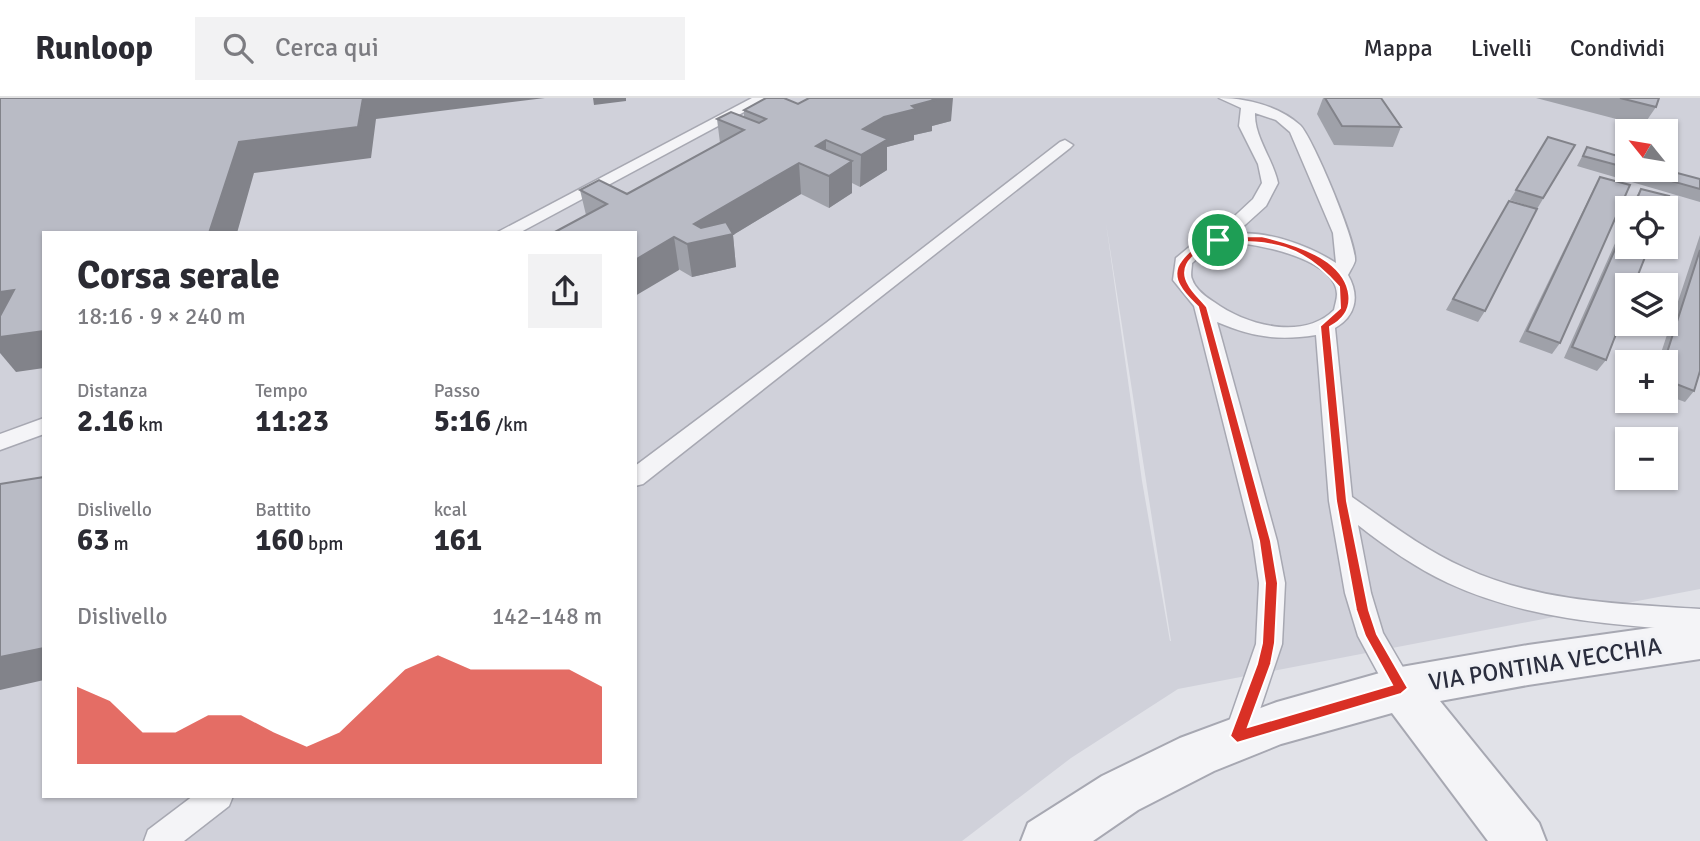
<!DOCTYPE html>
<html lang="it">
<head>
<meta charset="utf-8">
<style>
  body { margin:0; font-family:Signika,sans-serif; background:#f2f2f3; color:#2b2b33; height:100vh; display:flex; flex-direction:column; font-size:26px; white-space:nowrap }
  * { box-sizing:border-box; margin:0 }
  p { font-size:23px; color:#7c7c81 }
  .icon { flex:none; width:38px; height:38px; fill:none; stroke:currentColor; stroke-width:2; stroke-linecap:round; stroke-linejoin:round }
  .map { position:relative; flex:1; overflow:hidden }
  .details { position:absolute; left:42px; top:133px; width:595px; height:567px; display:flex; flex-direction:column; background:#fff; border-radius:0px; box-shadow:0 2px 5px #0004 }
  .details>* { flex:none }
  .needle { width:46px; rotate:300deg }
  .fabs { position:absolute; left:1615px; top:21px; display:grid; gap:14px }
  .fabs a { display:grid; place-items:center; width:63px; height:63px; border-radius:0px; background:#fff; box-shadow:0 2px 5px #0004; font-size:35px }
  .pin { position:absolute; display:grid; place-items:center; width:60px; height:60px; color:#fff; margin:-30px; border:4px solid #fff; border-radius:50%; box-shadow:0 2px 7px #0007 }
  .round { display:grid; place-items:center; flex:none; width:74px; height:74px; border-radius:0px; background:#f2f2f3 }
  .head { display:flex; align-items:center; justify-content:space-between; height:119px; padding:0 35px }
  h1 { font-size:38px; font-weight:700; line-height:52px }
  .metrics { display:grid; grid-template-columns:repeat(3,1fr); gap:10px; height:119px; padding:7px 35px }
  .metrics div { display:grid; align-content:center }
  .metrics b { font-size:30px; font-weight:700 }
  .metrics small { font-size:19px; font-weight:400 }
  .metrics p { font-size:19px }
  .chart { height:196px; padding:14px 35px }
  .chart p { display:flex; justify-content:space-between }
  .chart svg { width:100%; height:126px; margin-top:7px; fill:#d93025; opacity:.7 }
  header { display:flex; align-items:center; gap:42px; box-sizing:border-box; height:98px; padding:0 35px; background:#fff; border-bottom:2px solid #e1e1e2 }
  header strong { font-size:33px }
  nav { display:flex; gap:38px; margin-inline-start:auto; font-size:24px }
  .search { width:490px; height:63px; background:#f2f2f3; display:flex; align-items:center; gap:18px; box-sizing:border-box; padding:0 24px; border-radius:0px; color:#7c7c81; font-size:26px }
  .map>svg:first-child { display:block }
  .built { fill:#d0d1da; fill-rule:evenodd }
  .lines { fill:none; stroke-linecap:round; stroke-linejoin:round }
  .service-casing { stroke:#a7a8b2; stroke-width:3 }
  .tertiary-casing { stroke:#a7a8b2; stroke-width:4 }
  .service { fill:#f4f4f7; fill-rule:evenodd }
  .tertiary { fill:#f4f4f7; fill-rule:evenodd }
  .wall { fill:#9fa1a9 }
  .shaded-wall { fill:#82838a }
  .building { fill:#b9bbc5; stroke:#82838a; stroke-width:2 }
  .route { fill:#d93025; stroke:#fff; stroke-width:2; fill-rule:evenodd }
  .labels { text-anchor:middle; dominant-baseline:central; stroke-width:6; stroke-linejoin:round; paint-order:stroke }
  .near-street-label { font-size:24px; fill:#2b2e3e; stroke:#f1f2f6 }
</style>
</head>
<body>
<header>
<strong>Runloop</strong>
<div class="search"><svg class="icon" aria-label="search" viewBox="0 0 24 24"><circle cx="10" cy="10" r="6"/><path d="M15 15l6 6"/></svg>Cerca qui</div>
<nav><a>Mappa</a><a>Livelli</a><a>Condividi</a></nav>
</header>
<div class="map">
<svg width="1700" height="743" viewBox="0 0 1700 743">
  <rect width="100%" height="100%" fill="#e1e2e8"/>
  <!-- built -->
  <path class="built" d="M0,0H1700V491L1178,591L1071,660L962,743H0ZM1628,33H1666V72H1628ZM1628,110H1666V149H1628ZM1106,125L1171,543H1170L1142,383ZM44,135H635V698H44ZM1628,187H1666V226H1628ZM1628,264H1666V303H1628ZM1628,341H1666V380H1628Z"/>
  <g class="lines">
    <!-- service casing -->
    <g class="service-casing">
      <g id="service">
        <path d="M752,0H770L519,135H496Z"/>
        <path d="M1219,0C1246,0 1279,8 1300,27C1312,38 1357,145 1355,163C1354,167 1350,173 1348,177C1360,198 1356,218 1335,230L1352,399C1388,424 1424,452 1465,470C1538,504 1621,506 1700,511V533C1614,527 1528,522 1448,485C1416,470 1386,449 1358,427L1371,495L1383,535L1415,590L1411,599L1401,602L1391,599L1358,538L1345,495L1329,403L1316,237C1277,243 1253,239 1217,224L1277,443L1285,485L1282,546L1248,647L1238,651L1228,647L1224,638L1256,546L1259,485L1253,443L1194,208L1173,182L1176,160L1194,145L1210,141L1253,101L1262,85L1258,66L1239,28L1241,10ZM1255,15L1276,22L1290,34L1333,135L1336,165C1310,148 1267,132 1235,136L1266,108L1278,85C1273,61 1254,39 1255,15ZM1239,145C1265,148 1336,162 1337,196C1337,201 1335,207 1334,212C1303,243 1245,227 1214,204C1206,199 1195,191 1192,181C1190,177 1192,170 1192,165L1206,153Z"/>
        <path d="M1065,42L1073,47L1070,50L643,386L635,388V368L826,225L1060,44Z"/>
        <path d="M44,320V336L0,352V336Z"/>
        <path d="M193,698H233L229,708L184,743H144L148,732Z"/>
      </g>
    </g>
    <!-- tertiary casing -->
    <g class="tertiary-casing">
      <path id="tertiary" d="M1700,523V561L1528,587L1440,603L1539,725L1546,743H1488L1392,615L1281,646L1214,673L1138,712L1093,743H1021L1028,725L1102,678L1180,640L1277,604L1401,569L1528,547Z"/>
    </g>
    <!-- service -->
    <use href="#service" class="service"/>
    <!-- tertiary -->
    <use href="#tertiary" class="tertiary"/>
  </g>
  <!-- wall -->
  <g class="wall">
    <path d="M1323,0H1381L1401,29L1393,49L1334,47L1317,16Z"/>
    <path d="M1536,0H1659L1656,9L1643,28Z"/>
    <path d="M798,6L951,23L932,28V33L914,37V42L887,49V72L860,89L852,85V95L829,110L801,96L733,137L736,169L692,179L586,117L580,92L627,96L720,45L717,21L744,19V12Z"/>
    <path d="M1548,39L1575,47L1537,111L1485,213L1478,224L1446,212L1509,103L1532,109L1510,102Z"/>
    <path d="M1587,49L1628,61V72H1666L1700,81V104L1577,68Z"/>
    <path d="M1600,79L1560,245L1552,256L1519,244L1594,90Z"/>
    <path d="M1641,91L1664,110H1630L1634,102Z"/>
    <path d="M1628,116V149L1606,262L1597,273L1564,260Z"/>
    <path d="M1700,137V273L1694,293L1685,304L1666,297V264H1658Z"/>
  </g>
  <!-- shaded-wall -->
  <g class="shaded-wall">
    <path d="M363,0H545L376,21L371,60L254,75L237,135H209L239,44Z"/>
    <path d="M593,0H626V3L594,7Z"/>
    <path d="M929,0H953L951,23L932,28V33L914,37V42L887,49V72L860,89L861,57L863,31L884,19Z"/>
    <path d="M826,42V74L816,48Z"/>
    <path d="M852,63V95L829,110V78Z"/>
    <path d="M799,65L801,96L733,137L736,169L692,179L687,146L694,126Z"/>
    <path d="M674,139L679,172L635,198V162Z"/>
    <path d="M14,192L0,231V194Z"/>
    <path d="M44,233V270L16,274L0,255V239Z"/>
    <path d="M44,550V582L0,592V559Z"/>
  </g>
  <!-- building -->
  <g class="building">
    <path d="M0,0H363L358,29L239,44L209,135H44V233L0,239V218L14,192L0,194Z"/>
    <path d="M766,0H784L798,6L809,0H931L934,2L912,8L916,11L884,19L863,31L888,41L861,57L826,42L816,48L852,63L829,78L799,65L694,126L701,130L726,124L733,136L687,146L674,139L635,162V135H553L607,106L580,92L599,82L627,96L744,32L717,21L731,14L759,25L766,21L744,12Z"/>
    <path d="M1325,0H1381L1401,29L1342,28Z"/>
    <path d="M1620,0H1659L1656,9Z"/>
    <path d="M1548,39L1575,47L1543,100L1516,92Z"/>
    <path d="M1587,49L1628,61V70L1583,58Z"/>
    <path d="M1632,72H1666L1700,81V91Z"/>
    <path d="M1600,79L1630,87L1560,245L1527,233Z"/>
    <path d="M1641,91L1669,98L1664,110H1633Z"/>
    <path d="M1509,103L1537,111L1485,213L1453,201Z"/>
    <path d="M1628,122V149H1649L1634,187H1628V205L1606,262L1572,249Z"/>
    <path d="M1700,152V273L1694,293L1666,282V264H1664Z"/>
    <path d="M44,379V550L0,559V386Z"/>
  </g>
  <!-- route -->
  <path class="route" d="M1261,138C1283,143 1309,150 1328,164C1352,182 1360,213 1330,229L1347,403L1369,512L1377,536L1408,590L1401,596L1237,645L1230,638L1257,566L1262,545L1265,485L1259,443L1198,209C1192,203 1184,196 1180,188C1175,180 1175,170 1181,163C1201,135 1229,139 1261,138ZM1219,144C1273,143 1302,146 1339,189L1340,210L1320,228L1336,403L1356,512L1365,538L1392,587L1248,629L1271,566L1275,545L1278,485L1271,443L1207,209C1202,202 1193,195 1189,187C1175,164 1202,151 1219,144Z"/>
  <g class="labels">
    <!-- near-street labels -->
    <g class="near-street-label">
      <text transform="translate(1545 566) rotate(-9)">VIA PONTINA VECCHIA</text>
    </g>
  </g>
</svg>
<div class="fabs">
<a><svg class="needle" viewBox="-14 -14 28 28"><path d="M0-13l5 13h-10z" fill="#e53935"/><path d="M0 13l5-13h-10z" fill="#7c7c81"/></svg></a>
<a><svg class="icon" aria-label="locate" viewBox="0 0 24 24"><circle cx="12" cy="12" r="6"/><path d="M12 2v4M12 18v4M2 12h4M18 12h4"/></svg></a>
<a><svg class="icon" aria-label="layers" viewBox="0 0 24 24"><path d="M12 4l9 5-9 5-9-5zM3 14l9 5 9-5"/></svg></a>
<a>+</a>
<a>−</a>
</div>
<div class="pin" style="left:1218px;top:142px;background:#1e9e55"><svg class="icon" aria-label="arrive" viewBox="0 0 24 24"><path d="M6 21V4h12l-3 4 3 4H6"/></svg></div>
<section class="details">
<div class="head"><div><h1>Corsa serale</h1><p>18:16 · 9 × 240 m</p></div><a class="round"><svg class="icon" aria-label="share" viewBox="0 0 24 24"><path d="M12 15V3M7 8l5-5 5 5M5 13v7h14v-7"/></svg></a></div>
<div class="metrics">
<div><p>Distanza</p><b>2.16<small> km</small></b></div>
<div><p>Tempo</p><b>11:23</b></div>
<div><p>Passo</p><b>5:16<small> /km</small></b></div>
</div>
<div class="metrics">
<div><p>Dislivello</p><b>63<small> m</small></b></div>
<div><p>Battito</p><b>160<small> bpm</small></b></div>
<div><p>kcal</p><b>161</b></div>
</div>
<div class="chart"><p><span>Dislivello</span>142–148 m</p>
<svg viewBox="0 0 160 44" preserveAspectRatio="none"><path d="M0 44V17L10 22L20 33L30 33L40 27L50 27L60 33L70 38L80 33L90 22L100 11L110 6L120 11L130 11L140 11L150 11L160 17V44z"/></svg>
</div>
</section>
</div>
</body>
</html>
